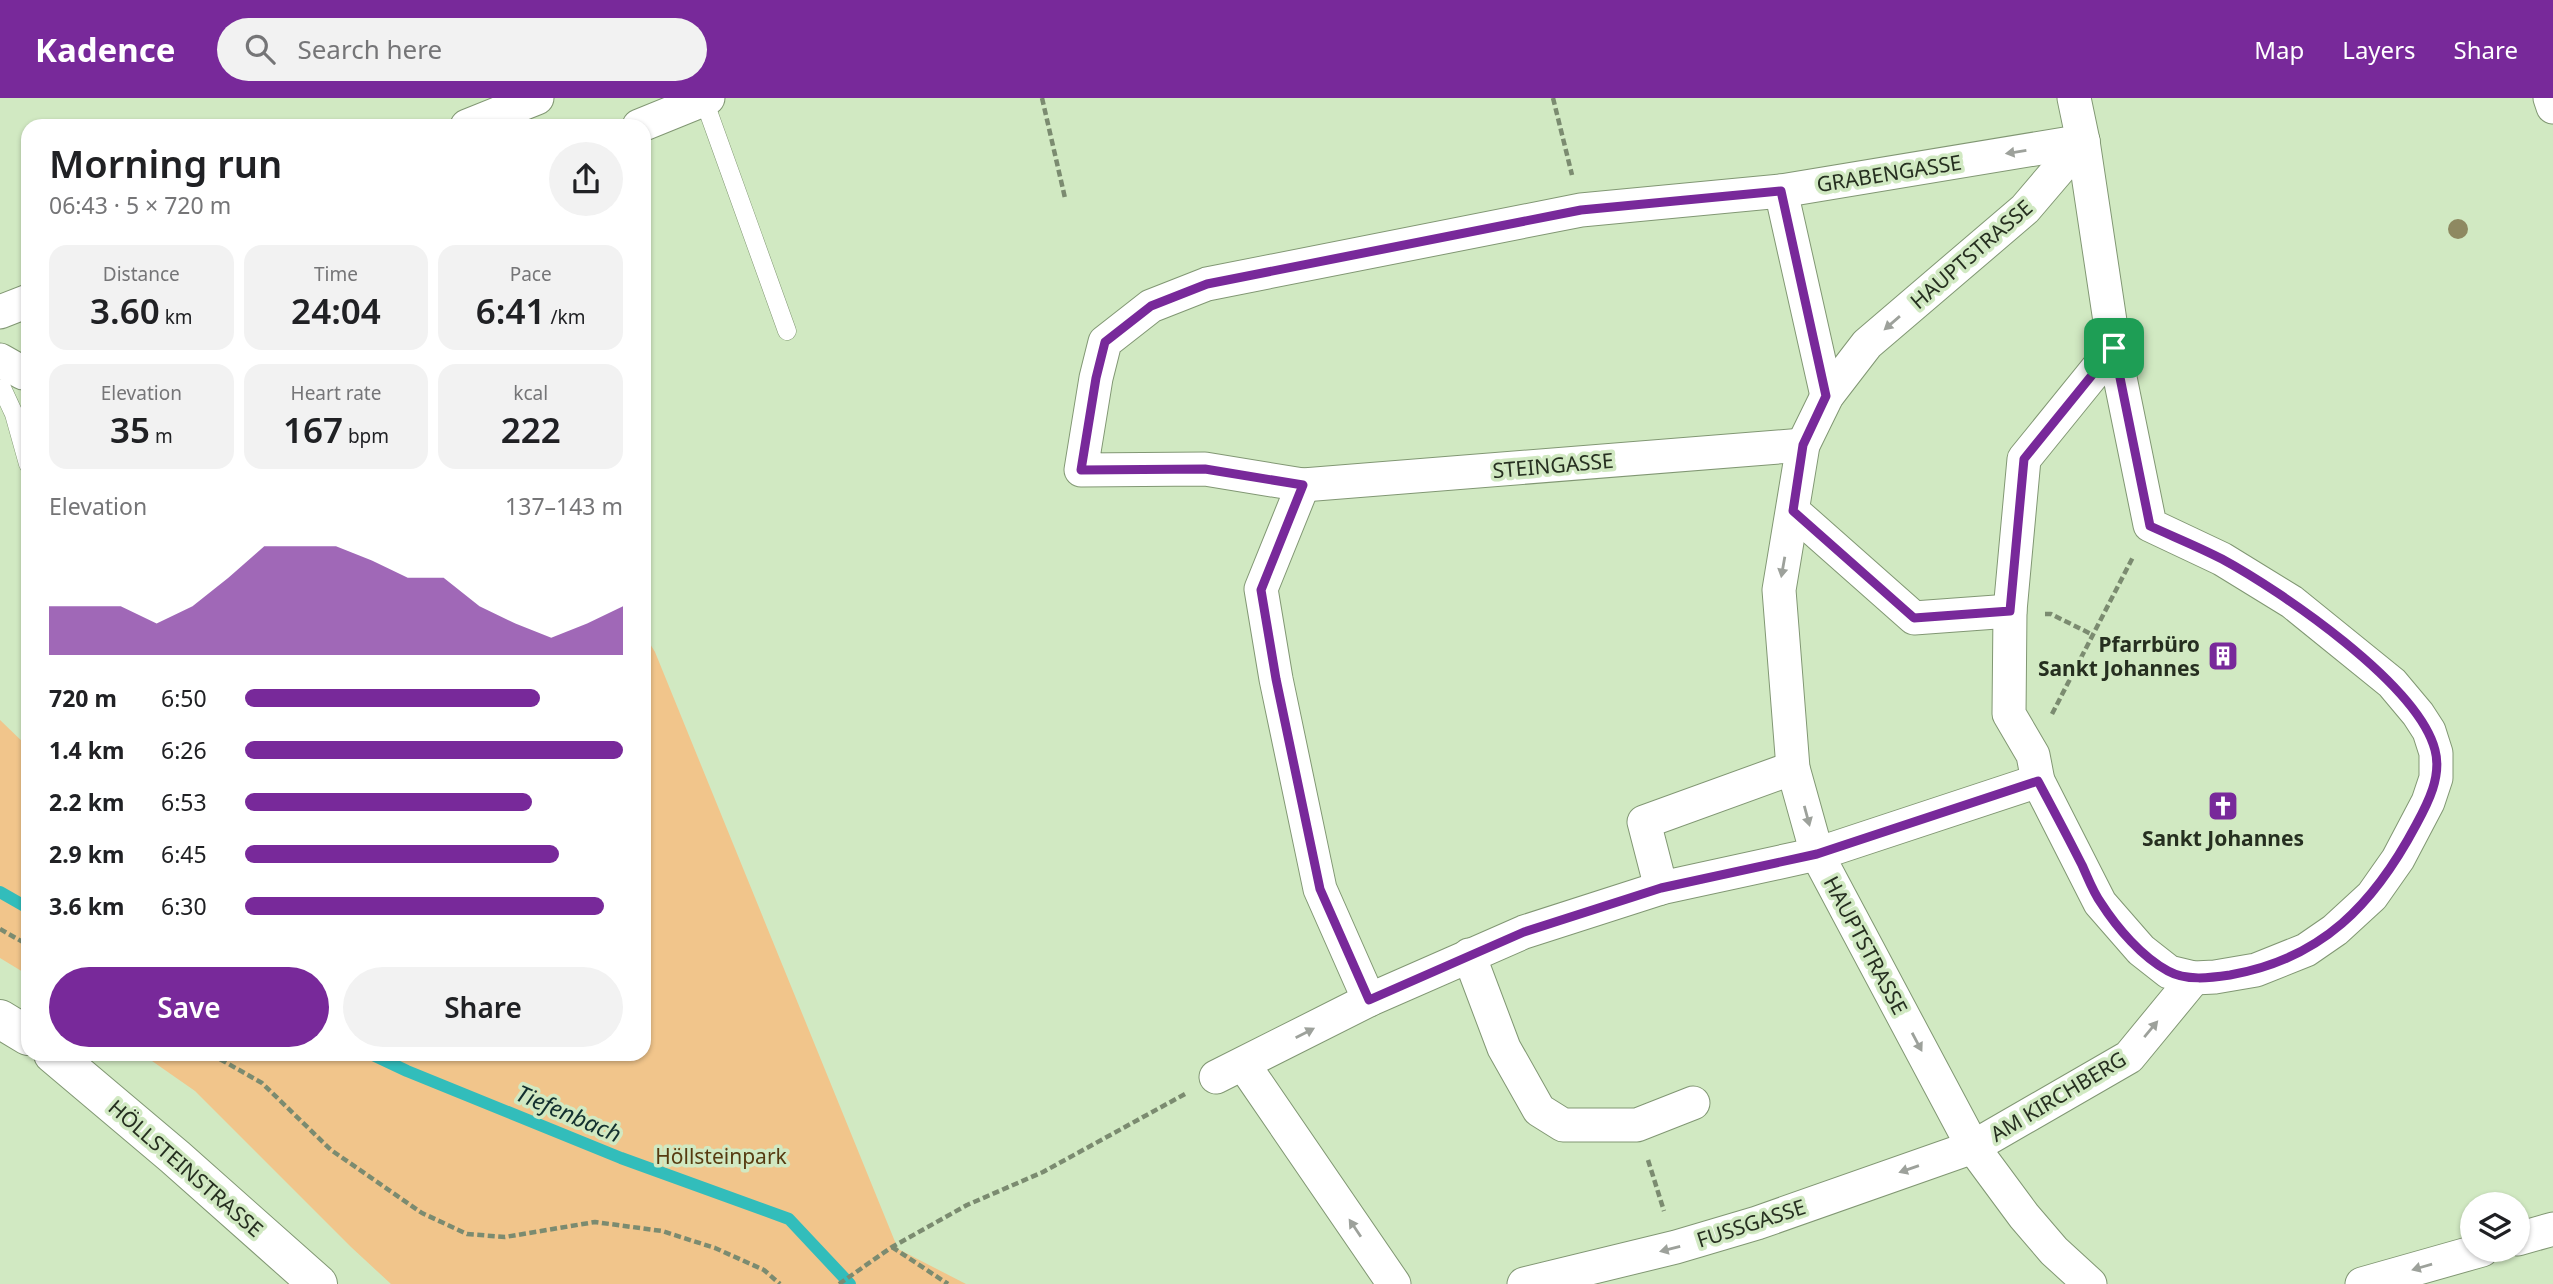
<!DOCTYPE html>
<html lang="en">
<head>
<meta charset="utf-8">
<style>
  body { margin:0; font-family:"Noto Sans",sans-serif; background:#f2f2f2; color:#202124; height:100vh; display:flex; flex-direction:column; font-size:26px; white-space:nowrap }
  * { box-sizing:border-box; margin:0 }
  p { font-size:23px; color:#757577 }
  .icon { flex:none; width:38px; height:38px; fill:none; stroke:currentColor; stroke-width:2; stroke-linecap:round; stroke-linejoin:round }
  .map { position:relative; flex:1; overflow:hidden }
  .details { position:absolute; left:21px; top:21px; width:630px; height:942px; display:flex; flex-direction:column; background:#fff; border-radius:21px; box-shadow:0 2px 5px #0004 }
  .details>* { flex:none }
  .tools { position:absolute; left:2460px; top:1094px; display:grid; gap:14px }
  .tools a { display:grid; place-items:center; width:70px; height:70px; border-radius:50%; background:#fff; box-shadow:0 2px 5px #0004; font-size:35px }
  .pin { position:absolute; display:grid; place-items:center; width:60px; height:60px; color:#fff; margin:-30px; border-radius:14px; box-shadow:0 4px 10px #0006 }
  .round { display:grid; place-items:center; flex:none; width:74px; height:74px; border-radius:37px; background:#f2f2f2 }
  .overview { display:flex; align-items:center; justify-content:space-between; height:119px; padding:0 28px }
  h1 { font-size:38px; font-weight:600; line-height:52px }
  .stats { display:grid; grid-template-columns:repeat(3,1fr); gap:10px; height:119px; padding:7px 28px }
  .stats div { display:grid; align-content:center; border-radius:18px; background:#f2f2f2; text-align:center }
  .stats b { font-size:35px; font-weight:600 }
  .stats small { font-size:19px; font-weight:400 }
  .stats p { font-size:19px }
  .chart { height:196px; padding:14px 28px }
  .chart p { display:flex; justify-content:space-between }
  .chart svg { width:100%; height:126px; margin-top:7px; fill:#78299a; opacity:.7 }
  .primary-button { display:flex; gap:14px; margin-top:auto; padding:14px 28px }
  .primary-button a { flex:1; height:80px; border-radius:42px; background:#78299a; color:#fff; font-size:28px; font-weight:600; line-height:80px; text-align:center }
  .primary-button a+a { background:#f2f2f2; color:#202124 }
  ul { padding:0 28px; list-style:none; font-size:23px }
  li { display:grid; grid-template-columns:112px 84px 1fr; align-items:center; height:52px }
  li i { height:18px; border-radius:9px; background:#78299a }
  header { display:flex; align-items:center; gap:42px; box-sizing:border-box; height:98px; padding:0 35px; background:#78299a; color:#fff }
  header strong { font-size:33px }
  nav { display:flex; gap:38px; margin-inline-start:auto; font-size:24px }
  .search { width:490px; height:63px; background:#f2f2f2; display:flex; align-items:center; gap:18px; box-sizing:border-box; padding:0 24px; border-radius:38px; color:#757577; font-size:26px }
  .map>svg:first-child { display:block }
  .green { fill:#f1c58b }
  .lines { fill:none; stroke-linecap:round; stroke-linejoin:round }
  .stream { stroke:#32bdbb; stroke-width:12 }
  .lane-casing { stroke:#819773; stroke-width:19 }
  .street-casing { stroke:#819773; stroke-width:35 }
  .secondary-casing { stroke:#819773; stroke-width:40 }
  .path { stroke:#7b8b70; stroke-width:4.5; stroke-dasharray:7 3.5; stroke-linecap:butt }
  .lane { stroke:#fff; stroke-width:18 }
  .street { stroke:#fff; stroke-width:33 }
  .secondary { stroke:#fff; stroke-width:38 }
  .tree { fill:#8e8961 }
  .oneway { fill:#9da19b }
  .route-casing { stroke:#fff; stroke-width:14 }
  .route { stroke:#78299a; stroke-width:9 }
  .labels { text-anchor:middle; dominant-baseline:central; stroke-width:7; stroke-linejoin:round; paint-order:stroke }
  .street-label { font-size:21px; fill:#262f20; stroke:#d1e9c2 }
  .poi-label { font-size:21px; font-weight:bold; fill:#262f20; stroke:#d1e9c2; text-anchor:end }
  .park-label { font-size:21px; fill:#573b11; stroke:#d1e9c2 }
  .water-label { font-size:23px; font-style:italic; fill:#13302f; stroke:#d1e9c2 }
</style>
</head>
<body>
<header>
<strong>Kadence</strong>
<div class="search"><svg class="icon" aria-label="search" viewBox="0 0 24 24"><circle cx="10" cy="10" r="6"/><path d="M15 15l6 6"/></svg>Search here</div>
<nav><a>Map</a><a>Layers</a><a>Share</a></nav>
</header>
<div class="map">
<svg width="2553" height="1186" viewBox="0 0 2553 1186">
  <rect width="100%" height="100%" fill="#d1e9c2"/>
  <!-- green -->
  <g class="green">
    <path d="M644,536L655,554L898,1151L966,1186H391L351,1149L195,993L142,956H644Z"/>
    <path d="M0,622L28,649V877L0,860Z"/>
  </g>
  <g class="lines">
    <!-- stream -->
    <g class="stream">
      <path d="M0,794L28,810"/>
      <path d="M371,956L407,973L621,1060L789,1121L850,1186"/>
    </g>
    <!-- lane casing -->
    <g class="lane-casing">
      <g id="lane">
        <path d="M704,2L787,233"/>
        <path d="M2,290L14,316L28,366"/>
      </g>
    </g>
    <!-- street casing -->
    <g class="street-casing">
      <g id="street">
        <path d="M2074,0L2083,43L2114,250L2150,427L2222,461L2292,504L2392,585L2418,616L2429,633L2436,655V680L2428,704L2398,761L2372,798L2335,832L2306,852L2256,872L2215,879L2194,880L2169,874L2141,852L2100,805L2038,683L2033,657L2009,616L2010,513L2024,361L2114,250"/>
        <path d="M2550,0L2553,9"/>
        <path d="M467,28L537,0"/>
        <path d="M639,28L708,0"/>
        <path d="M2083,43L2025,111L1867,246L1827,298L1803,347L1779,492L1793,670L1817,756L1973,1049L2024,1118L2054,1153L2090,1186"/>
        <path d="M1781,93L1827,298"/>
        <path d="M0,214L28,203"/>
        <path d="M0,262L23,275L28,273"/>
        <path d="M1803,347L1303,387L1205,371L1081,372L1096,280L1105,244L1151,208L1207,186L1581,112L1781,93L2083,43"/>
        <path d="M1303,387L1261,491L1276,581L1320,791L1369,902"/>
        <path d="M1793,413L1914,520L2010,513"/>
        <path d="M1661,790L1644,724L1793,670"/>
        <path d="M1469,857L1504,950L1539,1012L1563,1027H1637L1693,1005"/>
        <path d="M1244,967L1394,1186"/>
        <path d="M1216,979L1369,902L1524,834L1661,790L1817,756L2038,683"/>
        <path d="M2518,1141L2553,1131"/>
        <path d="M1524,1186L1676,1149L1757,1125L1973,1049L2129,959L2194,880"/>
        <path d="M2362,1186L2482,1152"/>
      </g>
    </g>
    <!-- secondary casing -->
    <g class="secondary-casing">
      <g id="secondary">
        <path d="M0,921L28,938"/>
        <path d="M53,956L175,1059L318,1186"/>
      </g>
    </g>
    <!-- path -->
    <g class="path">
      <path d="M1042,0L1065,100"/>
      <path d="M1553,0L1572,77"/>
      <path d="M2045,516H2051L2091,536"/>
      <path d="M2052,616L2133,459"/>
      <path d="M0,831L28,847"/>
      <path d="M211,956L262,985L331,1052L422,1115L467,1136L505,1139L595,1124L662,1133L715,1150L764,1172L780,1186"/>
      <path d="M1648,1062L1664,1113"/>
      <path d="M892,1149L948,1186"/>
      <path d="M839,1186L892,1149L967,1107L1043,1074L1185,996"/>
    </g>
    <!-- lane -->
    <use href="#lane" class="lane"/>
    <!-- street -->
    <use href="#street" class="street"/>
    <!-- secondary -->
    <use href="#secondary" class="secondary"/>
  </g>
  <!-- trees -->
  <circle class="tree" cx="2458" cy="131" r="10"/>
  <!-- one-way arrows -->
  <defs><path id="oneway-solid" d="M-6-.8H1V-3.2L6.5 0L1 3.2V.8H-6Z" transform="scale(1.75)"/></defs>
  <g class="oneway">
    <use href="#oneway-solid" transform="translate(2016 54) rotate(171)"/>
    <use href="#oneway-solid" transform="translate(1892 225) rotate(139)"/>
    <use href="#oneway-solid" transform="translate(1783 469) rotate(100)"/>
    <use href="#oneway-solid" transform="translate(1807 718) rotate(75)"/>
    <use href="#oneway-solid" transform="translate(2151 931) rotate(-50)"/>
    <use href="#oneway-solid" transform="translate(1305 935) rotate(-27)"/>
    <use href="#oneway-solid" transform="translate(1917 944) rotate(62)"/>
    <use href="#oneway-solid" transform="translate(1909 1071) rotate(161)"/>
    <use href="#oneway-solid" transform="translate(1355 1130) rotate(-124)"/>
    <use href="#oneway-solid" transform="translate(1670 1151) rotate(166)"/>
    <use href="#oneway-solid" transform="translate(2422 1169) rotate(164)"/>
  </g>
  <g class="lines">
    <!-- route casing -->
    <g class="route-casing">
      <path id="route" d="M1781,93L1826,298L1803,347L1793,413L1914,520L2010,513L2024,361L2114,250L2150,428C2174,439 2199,449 2222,461C2281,493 2418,586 2435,652C2442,678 2428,705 2416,727C2374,806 2322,861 2230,877C2210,880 2186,883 2168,873C2142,859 2117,830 2101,805C2093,794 2088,780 2082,767C2068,739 2053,711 2038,683L1817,756L1661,790L1524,834L1369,902L1320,791L1276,581L1261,492L1303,387L1205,371L1081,372L1096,280L1105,244L1151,208L1207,186L1581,112Z"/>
    </g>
    <!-- route -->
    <use href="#route" class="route"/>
  </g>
  <!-- icons -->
  <defs>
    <g id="building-square" transform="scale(1.575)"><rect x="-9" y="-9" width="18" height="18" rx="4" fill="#78299a" stroke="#d1e9c2"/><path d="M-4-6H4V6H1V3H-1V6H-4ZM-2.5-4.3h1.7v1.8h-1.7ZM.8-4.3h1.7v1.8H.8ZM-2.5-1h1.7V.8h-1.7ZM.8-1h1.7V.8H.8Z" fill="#fff"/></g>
    <g id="church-square" transform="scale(1.575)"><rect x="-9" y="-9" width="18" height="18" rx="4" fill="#78299a" stroke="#d1e9c2"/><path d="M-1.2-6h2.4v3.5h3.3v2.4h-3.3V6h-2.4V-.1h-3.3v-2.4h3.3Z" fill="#fff"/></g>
  </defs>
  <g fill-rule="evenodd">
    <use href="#building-square" x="2223" y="558"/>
    <use href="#church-square" x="2223" y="708"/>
  </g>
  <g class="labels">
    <!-- street labels -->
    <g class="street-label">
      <text transform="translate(1889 75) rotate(-9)">GRABENGASSE</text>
      <text transform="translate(1971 156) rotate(-41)">HAUPTSTRASSE</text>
      <text transform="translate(1553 367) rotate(-5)">STEINGASSE</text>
      <text transform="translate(1866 847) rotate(62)">HAUPTSTRASSE</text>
      <text transform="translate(2058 998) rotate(-31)">AM KIRCHBERG</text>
      <text transform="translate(186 1070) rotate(41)">HÖLLSTEINSTRASSE</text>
      <text transform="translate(1751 1125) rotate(-18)">FUSSGASSE</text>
    </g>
    <!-- poi labels -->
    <g class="poi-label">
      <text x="2200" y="546">Pfarrbüro<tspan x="2200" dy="24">Sankt Johannes</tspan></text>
      <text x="2223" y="740" text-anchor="middle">Sankt Johannes</text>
    </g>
    <!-- park labels -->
    <g class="park-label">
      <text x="721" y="1058">Höllsteinpark</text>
    </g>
    <!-- water labels -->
    <g class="water-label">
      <text transform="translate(569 1015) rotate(23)">Tiefenbach</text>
    </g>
  </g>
</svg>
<div class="tools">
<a><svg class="icon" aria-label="layers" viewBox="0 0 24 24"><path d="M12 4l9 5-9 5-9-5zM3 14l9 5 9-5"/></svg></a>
</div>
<div class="pin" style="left:2114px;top:250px;background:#1e9e55"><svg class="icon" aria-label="arrive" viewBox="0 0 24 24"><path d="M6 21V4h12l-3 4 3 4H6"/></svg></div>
<section class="details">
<div class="overview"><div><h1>Morning run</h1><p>06:43 · 5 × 720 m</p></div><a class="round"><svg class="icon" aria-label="share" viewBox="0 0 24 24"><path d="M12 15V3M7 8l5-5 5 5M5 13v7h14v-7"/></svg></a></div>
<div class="stats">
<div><p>Distance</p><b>3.60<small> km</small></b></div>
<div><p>Time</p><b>24:04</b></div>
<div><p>Pace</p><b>6:41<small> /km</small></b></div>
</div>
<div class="stats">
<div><p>Elevation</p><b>35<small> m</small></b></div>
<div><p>Heart rate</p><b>167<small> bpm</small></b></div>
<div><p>kcal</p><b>222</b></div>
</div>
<div class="chart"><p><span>Elevation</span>137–143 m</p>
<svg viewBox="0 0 160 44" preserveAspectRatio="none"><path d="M0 44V27L10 27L20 27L30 33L40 27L50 17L60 6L70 6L80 6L90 11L100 17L110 17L120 27L130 33L140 38L150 33L160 27V44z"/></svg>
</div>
<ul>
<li><b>720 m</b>6:50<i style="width:78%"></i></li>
<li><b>1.4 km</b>6:26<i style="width:100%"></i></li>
<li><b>2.2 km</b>6:53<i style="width:76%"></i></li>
<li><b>2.9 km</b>6:45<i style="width:83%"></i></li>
<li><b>3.6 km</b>6:30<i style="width:95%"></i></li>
</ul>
<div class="primary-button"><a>Save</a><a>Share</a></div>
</section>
</div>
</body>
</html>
